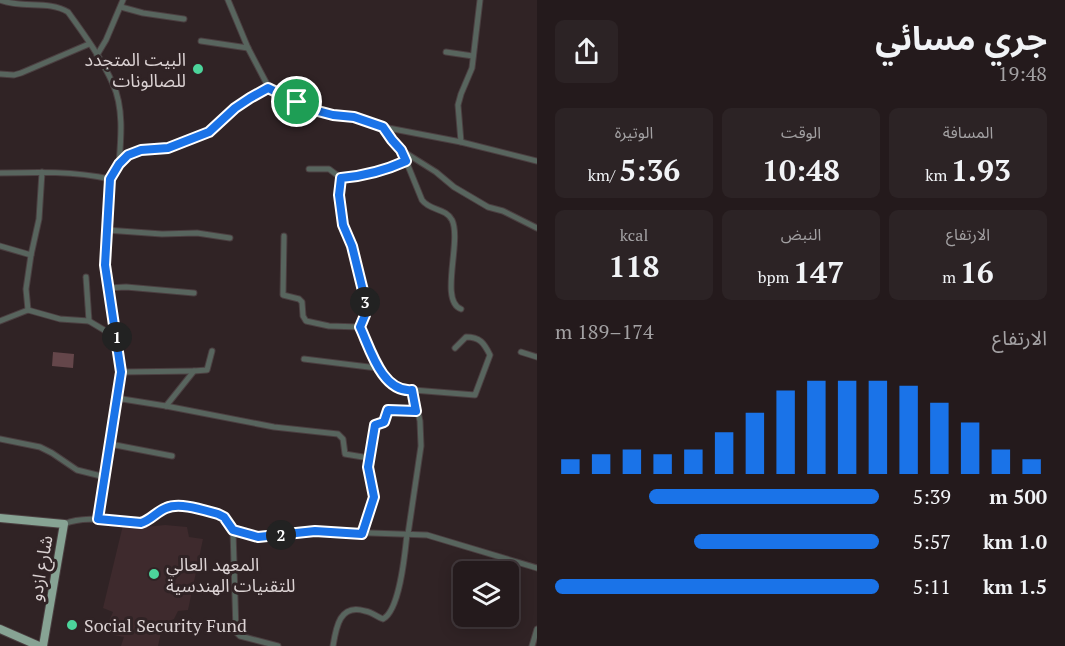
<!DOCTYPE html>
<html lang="ar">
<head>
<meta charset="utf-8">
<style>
  body { margin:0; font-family:"PT Serif","Noto Sans Arabic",serif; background:#2c2325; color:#f1f3f6; direction:rtl; height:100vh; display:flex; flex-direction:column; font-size:22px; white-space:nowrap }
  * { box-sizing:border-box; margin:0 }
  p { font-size:20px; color:#a3a1a3 }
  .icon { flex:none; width:33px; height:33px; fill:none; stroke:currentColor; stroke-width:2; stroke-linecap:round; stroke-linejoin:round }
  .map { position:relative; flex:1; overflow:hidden; direction:ltr }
  .side { display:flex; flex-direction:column; background:#241a1c; width:528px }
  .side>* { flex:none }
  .buttons { position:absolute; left:453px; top:561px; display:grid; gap:12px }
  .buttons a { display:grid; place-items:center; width:66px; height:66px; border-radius:9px; background:#241a1c; box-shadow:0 3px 15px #0003,0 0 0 2px #41383b; font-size:30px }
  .pin { position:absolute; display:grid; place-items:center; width:51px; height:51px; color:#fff; margin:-26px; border:3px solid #fff; border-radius:50%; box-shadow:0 2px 6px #0007 }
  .km { position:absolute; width:30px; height:30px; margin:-15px; border-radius:50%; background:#222; color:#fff; font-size:16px; line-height:30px; text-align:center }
  .round { display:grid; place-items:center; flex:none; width:63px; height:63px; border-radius:9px; background:#2c2325 }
  .head { display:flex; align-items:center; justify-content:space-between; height:102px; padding:0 18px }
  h1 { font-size:33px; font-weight:700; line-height:45px }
  .figures { display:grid; grid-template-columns:repeat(3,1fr); gap:9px; height:102px; padding:6px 18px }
  .figures div { display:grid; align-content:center; border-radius:9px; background:#2c2325; text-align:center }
  .figures b { font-size:30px; font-weight:700 }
  .figures small { font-size:16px; font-weight:400 }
  .figures p { font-size:16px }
  .chart { height:168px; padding:12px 18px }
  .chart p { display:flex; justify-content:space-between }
  .chart svg { width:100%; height:108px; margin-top:6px; stroke:#1a73e8; stroke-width:6 }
  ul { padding:0 18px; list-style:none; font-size:20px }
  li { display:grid; grid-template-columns:96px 72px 1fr; align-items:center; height:45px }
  li i { height:15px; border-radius:8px; background:#1a73e8 }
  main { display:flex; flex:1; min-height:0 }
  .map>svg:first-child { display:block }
  .built { fill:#3e2a2d }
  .green { fill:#64464a }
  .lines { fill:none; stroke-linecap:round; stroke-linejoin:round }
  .street-casing { stroke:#4b3f41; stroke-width:7 }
  .primary-casing { stroke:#4b3f41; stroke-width:10 }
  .street { stroke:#58655e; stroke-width:5 }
  .primary { stroke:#87a394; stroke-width:8 }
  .route-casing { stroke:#fff; stroke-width:12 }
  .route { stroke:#1a73e8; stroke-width:8 }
  .poi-dot { fill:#4cd49b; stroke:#302325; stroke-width:2 }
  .labels { text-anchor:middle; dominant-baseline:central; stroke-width:6; stroke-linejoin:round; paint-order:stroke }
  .poi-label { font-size:18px; fill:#dbd2d3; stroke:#302325; text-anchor:start }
  .street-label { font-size:18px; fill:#dbd2d3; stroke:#302325 }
</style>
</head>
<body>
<main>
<section class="side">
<div class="head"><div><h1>جري مسائي</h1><p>19:48</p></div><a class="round"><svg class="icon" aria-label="share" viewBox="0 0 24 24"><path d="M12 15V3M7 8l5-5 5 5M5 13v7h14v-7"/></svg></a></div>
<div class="figures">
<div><p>المسافة</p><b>1.93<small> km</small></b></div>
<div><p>الوقت</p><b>10:48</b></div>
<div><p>الوتيرة</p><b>5:36<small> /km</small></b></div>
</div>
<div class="figures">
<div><p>الارتفاع</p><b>16<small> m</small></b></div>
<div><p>النبض</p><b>147<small> bpm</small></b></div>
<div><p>kcal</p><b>118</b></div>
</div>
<div class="chart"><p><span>الارتفاع</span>174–189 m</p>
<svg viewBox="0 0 160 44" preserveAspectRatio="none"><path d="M5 44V38M15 44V36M25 44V34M35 44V36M45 44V34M55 44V27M65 44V19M75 44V10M85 44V6M95 44V6M105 44V6M115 44V8M125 44V15M135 44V23M145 44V34M155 44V38"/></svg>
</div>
<ul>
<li><b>500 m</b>5:39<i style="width:71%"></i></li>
<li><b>1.0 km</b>5:57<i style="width:57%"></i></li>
<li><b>1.5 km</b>5:11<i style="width:100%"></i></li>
</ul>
</section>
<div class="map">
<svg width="537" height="646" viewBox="0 0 537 646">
  <rect width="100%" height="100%" fill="#302325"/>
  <!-- built -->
  <path class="built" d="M123,525L146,527L165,525L187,527L189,537L203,539L188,610L178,611L174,619L163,624L158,646H121L124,637L104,633L113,612L103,608Z"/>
  <!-- green -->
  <path class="green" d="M53,352L74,354L73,368L52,366Z"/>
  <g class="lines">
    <!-- street casing -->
    <g class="street-casing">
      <g id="street">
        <path d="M0,0C22,9 49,0 68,12C84,34 102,59 113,84C124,108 121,139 119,164"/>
        <path d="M228,0L248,48L269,88"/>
        <path d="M121,7L143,13L184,19"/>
        <path d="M201,41L248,48"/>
        <path d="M446,52L473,56"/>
        <path d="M97,55L106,40L123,0"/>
        <path d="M0,74L14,75L21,73L89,44"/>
        <path d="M383,127L392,140L401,150L436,172L454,187L488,207L503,211L537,228"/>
        <path d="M461,142L458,105L461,94L472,68L480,0"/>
        <path d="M402,151L422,200C430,211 446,208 452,220C462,241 439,301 461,309"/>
        <path d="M309,169H329L341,178L375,174L406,161"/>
        <path d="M0,173C37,172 74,171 110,179"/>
        <path d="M341,178L340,195L343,225L352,246L366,303L365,315L360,327"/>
        <path d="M106,230L162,234L197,233L230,238"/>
        <path d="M284,236L283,295L299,299L302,302L303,316L306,321L329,326L360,327C370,348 382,393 413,390"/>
        <path d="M0,246L31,255L26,289L28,310"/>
        <path d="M31,255L39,219L42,172"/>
        <path d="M86,277L89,321"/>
        <path d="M108,288L126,287L194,293"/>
        <path d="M0,321L28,310L60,319L89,321L104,330L117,342"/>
        <path d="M521,352L537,357"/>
        <path d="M304,359L377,368"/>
        <path d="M121,372L194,371"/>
        <path d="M116,398L166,406L274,427L338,434L343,439L345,454L369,458"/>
        <path d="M166,406L194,371L207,370L212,351"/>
        <path d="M0,439L40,447L52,453L77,470L105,477"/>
        <path d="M110,444L172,456"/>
        <path d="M98,519L121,372L105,265L110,179L119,164L128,155L141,150L168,148L209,132L250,98L269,88L314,110L333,115L354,117L383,127L461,142L537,161"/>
        <path d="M64,524C89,514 115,523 141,523C151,520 156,512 166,508C180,502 203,510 218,514L223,517L233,530L258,537L315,531L427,535L537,568"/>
        <path d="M233,530L236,632L240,636L278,646"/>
        <path d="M362,534L374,497L368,467L375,425L384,422L388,410L416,411"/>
        <path d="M408,534L421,446L420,421L413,390L475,395L490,355C484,343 480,337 466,337L455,348"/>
        <path d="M333,646C336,627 340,603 365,611C372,612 377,617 383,619C400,610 405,553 407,534"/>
        <path d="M532,646L537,629"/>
      </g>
    </g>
    <!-- primary casing -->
    <g class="primary-casing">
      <g id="primary">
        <path d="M0,518L64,524L43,646"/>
        <path d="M0,629L39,646"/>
      </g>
    </g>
    <!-- street -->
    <use href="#street" class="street"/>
    <!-- primary -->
    <use href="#primary" class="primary"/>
  </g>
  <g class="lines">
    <!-- route casing -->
    <g class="route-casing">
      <path id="route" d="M268,88L314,110L333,115L354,117L383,127L392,140L401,150L406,161C384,171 365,176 341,178L339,195L343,225L352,246L366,303L365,315L360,327C370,348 382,393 412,390L416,411L388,410L384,422L375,425L368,467L374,497L362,534L315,531L258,537L233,530L224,517L218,514C203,510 180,502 166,508C156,512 151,520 141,523L98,519L121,372L105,265L110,179L119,164L128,155L141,150L168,148L209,132L235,108L250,98Z"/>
    </g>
    <!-- route -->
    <use href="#route" class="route"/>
  </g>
  <!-- markers -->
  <g class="poi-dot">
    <circle cx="198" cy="69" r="6"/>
    <circle cx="154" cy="574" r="6"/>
    <circle cx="72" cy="625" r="6"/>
  </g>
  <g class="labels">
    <!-- poi labels -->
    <g class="poi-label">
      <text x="186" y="59" text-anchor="end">البيت المتجدد<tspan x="186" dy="21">للصالونات</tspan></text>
      <text x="166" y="564">المعهد العالي<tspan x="166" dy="21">للتقنيات الهندسية</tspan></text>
      <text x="84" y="625">Social Security Fund</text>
    </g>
    <!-- street labels -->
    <g class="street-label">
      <text transform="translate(40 568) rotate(-80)">شارع ازدو</text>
    </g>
  </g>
</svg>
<div class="buttons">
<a><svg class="icon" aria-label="layers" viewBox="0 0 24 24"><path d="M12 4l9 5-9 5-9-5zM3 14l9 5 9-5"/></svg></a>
</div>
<div class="pin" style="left:297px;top:102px;background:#1e9e55"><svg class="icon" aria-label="arrive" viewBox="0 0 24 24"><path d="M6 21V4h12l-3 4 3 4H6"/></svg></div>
<b class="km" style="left:117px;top:337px">1</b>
<b class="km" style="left:281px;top:535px">2</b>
<b class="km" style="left:365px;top:302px">3</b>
</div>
</main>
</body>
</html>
